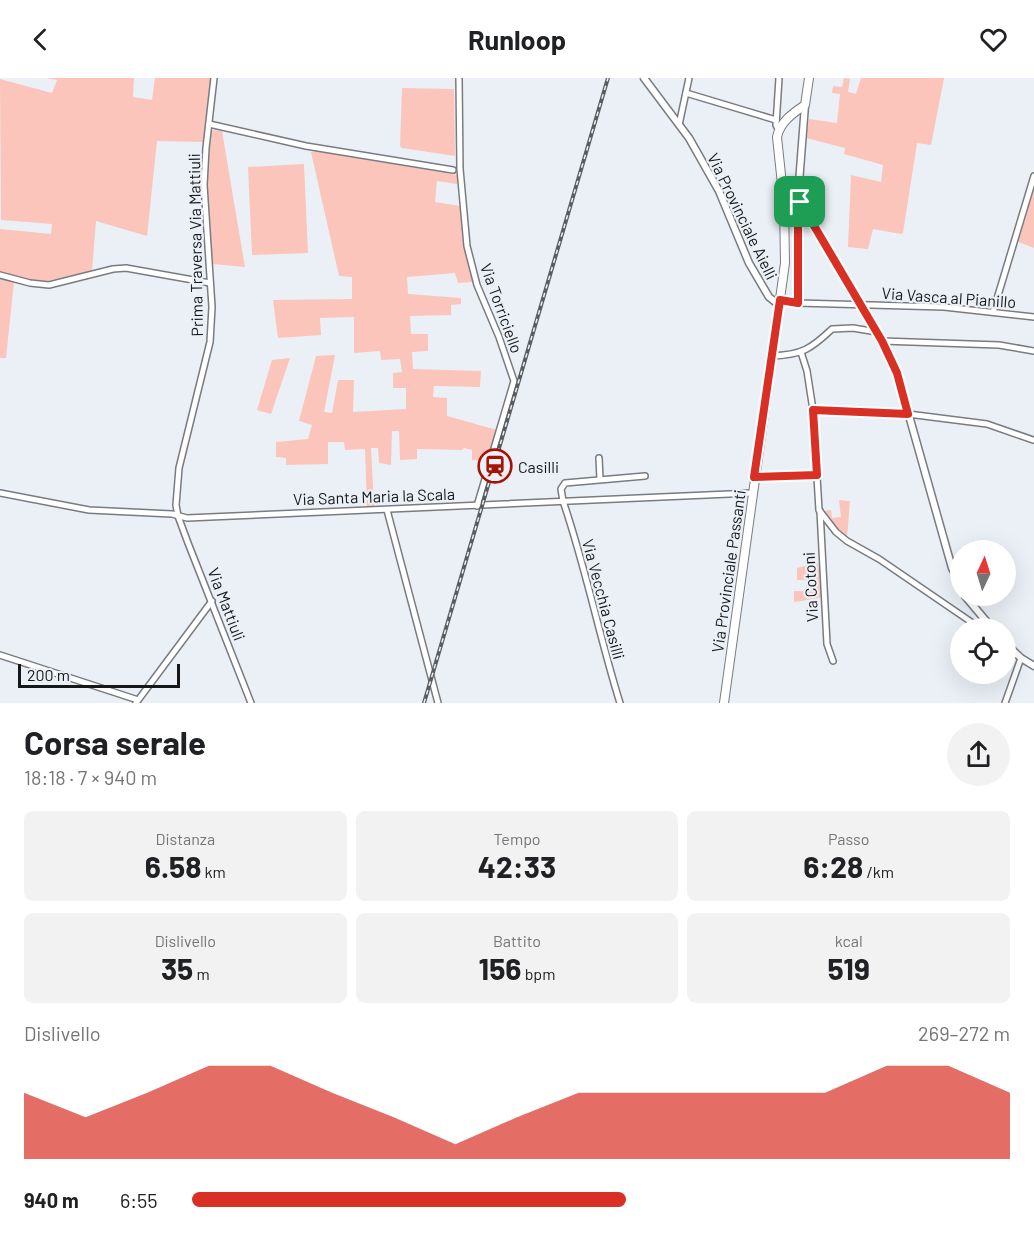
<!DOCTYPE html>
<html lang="it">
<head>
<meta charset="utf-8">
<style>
  body { margin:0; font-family:Barlow,sans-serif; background:#f2f2f2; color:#202124; height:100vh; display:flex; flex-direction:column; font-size:22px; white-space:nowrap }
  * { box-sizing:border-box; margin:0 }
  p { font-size:20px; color:#757577 }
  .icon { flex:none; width:33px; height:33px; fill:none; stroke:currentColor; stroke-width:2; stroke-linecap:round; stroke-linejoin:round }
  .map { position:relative; height:625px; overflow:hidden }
  .side { display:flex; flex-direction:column; background:#fff; flex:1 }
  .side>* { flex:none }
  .needle { width:39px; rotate:4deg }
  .buttons { position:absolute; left:950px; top:462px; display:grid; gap:12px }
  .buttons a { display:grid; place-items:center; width:66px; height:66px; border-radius:50%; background:#fff; box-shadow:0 6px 24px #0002; font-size:30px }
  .scale { position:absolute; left:18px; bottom:15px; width:162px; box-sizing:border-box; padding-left:6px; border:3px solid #151719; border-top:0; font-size:16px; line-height:21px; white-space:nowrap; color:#151719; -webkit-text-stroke:4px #ebf0f6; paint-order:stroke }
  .pin { position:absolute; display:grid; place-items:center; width:51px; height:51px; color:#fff; margin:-26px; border-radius:12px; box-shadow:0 3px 9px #0006 }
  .round { display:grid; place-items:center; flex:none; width:63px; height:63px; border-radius:32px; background:#f2f2f2 }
  .headline { display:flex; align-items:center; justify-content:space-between; height:102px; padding:0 24px }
  h1 { font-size:33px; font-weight:700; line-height:45px }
  .metrics { display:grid; grid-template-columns:repeat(3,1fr); gap:9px; height:102px; padding:6px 24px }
  .metrics div { display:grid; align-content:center; border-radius:9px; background:#f2f2f2; text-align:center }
  .metrics b { font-size:30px; font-weight:700 }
  .metrics small { font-size:16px; font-weight:400 }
  .metrics p { font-size:16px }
  .chart { height:168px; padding:12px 24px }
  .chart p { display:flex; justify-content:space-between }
  .chart svg { width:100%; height:108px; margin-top:6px; fill:#d93025; opacity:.7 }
  ul { padding:0 24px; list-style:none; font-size:20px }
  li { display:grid; grid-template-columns:96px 72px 1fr; align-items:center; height:45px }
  li i { height:15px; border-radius:8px; background:#d93025 }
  header { display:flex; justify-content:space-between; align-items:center; height:78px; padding:0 24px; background:#fff; font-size:27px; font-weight:700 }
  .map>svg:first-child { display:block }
  .green { fill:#fbc5bb }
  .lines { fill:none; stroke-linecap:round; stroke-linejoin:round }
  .minor-casing { stroke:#787c82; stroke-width:8 }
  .tertiary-casing { stroke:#787c82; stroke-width:9 }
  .secondary-casing { stroke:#787c82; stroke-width:10 }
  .minor { stroke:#fff; stroke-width:5 }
  .tertiary { stroke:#fff; stroke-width:6 }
  .secondary { stroke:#fff; stroke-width:8 }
  .rail-casing { stroke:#5a5d60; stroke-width:4 }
  .rail { stroke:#ebf0f6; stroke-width:1.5; stroke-dasharray:4.5; stroke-linecap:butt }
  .route-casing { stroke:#fff; stroke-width:12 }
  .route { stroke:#d93025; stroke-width:8 }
  .labels { text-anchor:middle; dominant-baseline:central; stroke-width:4.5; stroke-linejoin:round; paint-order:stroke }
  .street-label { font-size:16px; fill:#151719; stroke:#ebf0f6 }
  .poi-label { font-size:16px; fill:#151719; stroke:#ebf0f6; text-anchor:start }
</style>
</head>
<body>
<header><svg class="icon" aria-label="back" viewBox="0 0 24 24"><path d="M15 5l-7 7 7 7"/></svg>Runloop<svg class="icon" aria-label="heart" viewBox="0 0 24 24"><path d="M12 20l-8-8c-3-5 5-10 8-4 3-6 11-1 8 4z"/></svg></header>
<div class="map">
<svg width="1034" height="625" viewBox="0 0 1034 625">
  <rect width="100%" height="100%" fill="#ebf0f6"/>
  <!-- green -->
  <g class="green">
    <path d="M46,0H134L133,19L152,22L155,0H212L203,64L157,63L147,158L96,143L92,193L42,204L0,195V151L51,156L52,146L1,142L0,1L52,15L57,2Z"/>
    <path d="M844,0L850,1L848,14L856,16L861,0H944L931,67L917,65L903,155L901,156L873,151L868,171L848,169L851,97L881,104L883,87L844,76L845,70L806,60L809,41L837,45L840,16L832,15L833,8L842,9Z"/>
    <path d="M402,10L454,11L455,78L402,70L400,68Z"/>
    <path d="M212,52L222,53L245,189L212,186C209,146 202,91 212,52Z"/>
    <path d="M318,73L457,97V106L437,103L435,124L460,128L465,164L473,204L458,205L455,195L407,199L408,216L461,220V226L451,227V237L410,238L411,256H428V273L412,274L413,291L481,293L480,309L434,308L433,319L447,320V338L497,352L488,383L472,382V372L464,370L462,372L417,371V381L400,382L399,353H392L391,387L379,385L378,370H371L374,428H367L365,371L345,372L344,364H328V386L286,387V380L276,379V364L308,361L312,347L299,343L316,278L335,277L324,334L332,335L338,302H354L353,334L406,331V310H393V295L402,294L400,281L381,282L380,273L354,275V239L320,240L321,257L278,260L273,222L352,221V199L339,198L311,74Z"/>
    <path d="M304,86L308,175L252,177L248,89Z"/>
    <path d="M1034,107V170L1016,163Z"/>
    <path d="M0,201L14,204L6,280H0Z"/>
    <path d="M290,280L271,336L257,332L272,282Z"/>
    <path d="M839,422L850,423L847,460L837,451L824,433L831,432L832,440L841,439Z"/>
    <path d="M818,485L819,490H821L823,517L820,520L794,524V513H806V502H797V490Z"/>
  </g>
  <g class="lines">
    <!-- minor casing -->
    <g class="minor-casing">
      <g id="minor">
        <path d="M214,0L206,70L204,107L212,229L210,264L179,390L176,427L178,438L188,465L251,625"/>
        <path d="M459,0L460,91L467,168L477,207L499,259L514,303L477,428"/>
        <path d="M686,15L776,42"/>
        <path d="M209,46L306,68L453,92"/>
        <path d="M679,47L689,0"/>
        <path d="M778,51L776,47L779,0"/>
        <path d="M0,197L30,205L49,207L113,191L126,190L210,205"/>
        <path d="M779,222L798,225L944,229L1034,239"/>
        <path d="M798,225V132L800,124"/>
        <path d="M993,234L1034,98"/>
        <path d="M882,263L999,267L1034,273"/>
        <path d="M801,274L807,293L813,332L819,432L836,454L847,463L879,481L980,550"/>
        <path d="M771,278C802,277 811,271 832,251L853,250L877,254"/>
        <path d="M813,332L908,336L987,346L1033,362"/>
        <path d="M599,380L600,401"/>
        <path d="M754,399L817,397"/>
        <path d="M0,415L89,432L172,436L187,440L752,415"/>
        <path d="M387,432L438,625"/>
        <path d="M820,433L827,566L833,583"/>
        <path d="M0,577L138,622"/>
        <path d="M136,625L212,523"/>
        <path d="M620,625C599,558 586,490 563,423L561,411L565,405L645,398"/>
        <path d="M1005,625L1021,580"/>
      </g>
    </g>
    <!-- tertiary casing -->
    <g class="tertiary-casing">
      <g id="tertiary">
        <path d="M644,0L689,60L719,113L749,185L769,219L779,227"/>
        <path d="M805,27L798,118L829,174L862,227L897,295L952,490L960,506"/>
        <path d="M965,518L992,550"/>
        <path d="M1005,565L1021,580L1034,588"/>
      </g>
    </g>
    <!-- secondary casing -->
    <g class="secondary-casing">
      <path id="secondary" d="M724,625L785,185L784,125L777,59C780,44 793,35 805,27L809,0"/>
    </g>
    <!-- minor -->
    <use href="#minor" class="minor"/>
    <!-- tertiary -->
    <use href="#tertiary" class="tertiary"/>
    <!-- secondary -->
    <use href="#secondary" class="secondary"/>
    <!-- rail casing -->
    <g class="rail-casing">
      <path id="rail" d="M424,625L608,0"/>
    </g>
    <!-- rail -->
    <use href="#rail" class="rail"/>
  </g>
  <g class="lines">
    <!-- route casing -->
    <g class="route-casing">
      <path id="route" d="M800,124L882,263L897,295L908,336L813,332L817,397L754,399L780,222L798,225V132Z"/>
    </g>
    <!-- route -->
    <use href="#route" class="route"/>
  </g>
  <!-- icons -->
  <defs>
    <g id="station-ring" transform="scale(1.725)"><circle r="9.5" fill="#ebf0f6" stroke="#a61306" stroke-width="1.5"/><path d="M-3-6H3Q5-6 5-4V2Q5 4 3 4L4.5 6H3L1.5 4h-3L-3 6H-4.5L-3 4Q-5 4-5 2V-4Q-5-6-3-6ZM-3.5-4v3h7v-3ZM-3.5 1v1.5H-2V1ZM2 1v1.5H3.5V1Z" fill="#a61306"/></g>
  </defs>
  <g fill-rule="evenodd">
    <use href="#station-ring" x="495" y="388"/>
  </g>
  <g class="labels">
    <!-- street labels -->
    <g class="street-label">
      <text transform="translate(743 138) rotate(64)">Via Provinciale Aielli</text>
      <text transform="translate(195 167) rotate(-91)">Prima Traversa Via Mattiuli</text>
      <text transform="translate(949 219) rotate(4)">Via Vasca al Pianillo</text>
      <text transform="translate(502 230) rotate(70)">Via Torriciello</text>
      <text transform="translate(374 418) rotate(-2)">Via Santa Maria la Scala</text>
      <text transform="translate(728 493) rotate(-82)">Via Provinciale Passanti</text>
      <text transform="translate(810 509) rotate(-93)">Via Cotoni</text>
      <text transform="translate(604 521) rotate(75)">Via Vecchia Casilli</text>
      <text transform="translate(227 526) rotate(69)">Via Mattiuli</text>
    </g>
    <!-- poi labels -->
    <g class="poi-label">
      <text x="518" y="388">Casilli</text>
    </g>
  </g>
</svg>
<div class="buttons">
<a><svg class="needle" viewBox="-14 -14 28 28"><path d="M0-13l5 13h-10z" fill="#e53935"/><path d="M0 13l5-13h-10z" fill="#757577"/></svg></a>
<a><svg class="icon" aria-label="locate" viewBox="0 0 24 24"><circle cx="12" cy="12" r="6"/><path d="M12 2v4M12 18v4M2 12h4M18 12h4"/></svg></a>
</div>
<div class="scale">200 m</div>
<div class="pin" style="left:800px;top:124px;background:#1e9e55"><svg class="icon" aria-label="arrive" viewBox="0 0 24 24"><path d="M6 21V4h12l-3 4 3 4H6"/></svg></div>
</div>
<section class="side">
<div class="headline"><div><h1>Corsa serale</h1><p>18:18 · 7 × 940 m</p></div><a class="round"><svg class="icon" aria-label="share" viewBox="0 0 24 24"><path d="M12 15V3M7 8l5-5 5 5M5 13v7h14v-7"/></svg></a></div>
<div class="metrics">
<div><p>Distanza</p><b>6.58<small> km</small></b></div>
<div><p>Tempo</p><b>42:33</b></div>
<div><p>Passo</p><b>6:28<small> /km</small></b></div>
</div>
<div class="metrics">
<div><p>Dislivello</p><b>35<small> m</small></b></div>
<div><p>Battito</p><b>156<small> bpm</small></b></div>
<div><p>kcal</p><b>519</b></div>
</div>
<div class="chart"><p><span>Dislivello</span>269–272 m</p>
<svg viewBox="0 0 160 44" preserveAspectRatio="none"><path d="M0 44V17L10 27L20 17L30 6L40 6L50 17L60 27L70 38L80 27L90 17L100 17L110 17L120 17L130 17L140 6L150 6L160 17V44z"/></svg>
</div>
<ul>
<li><b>940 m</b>6:55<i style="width:53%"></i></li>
</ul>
</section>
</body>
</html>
